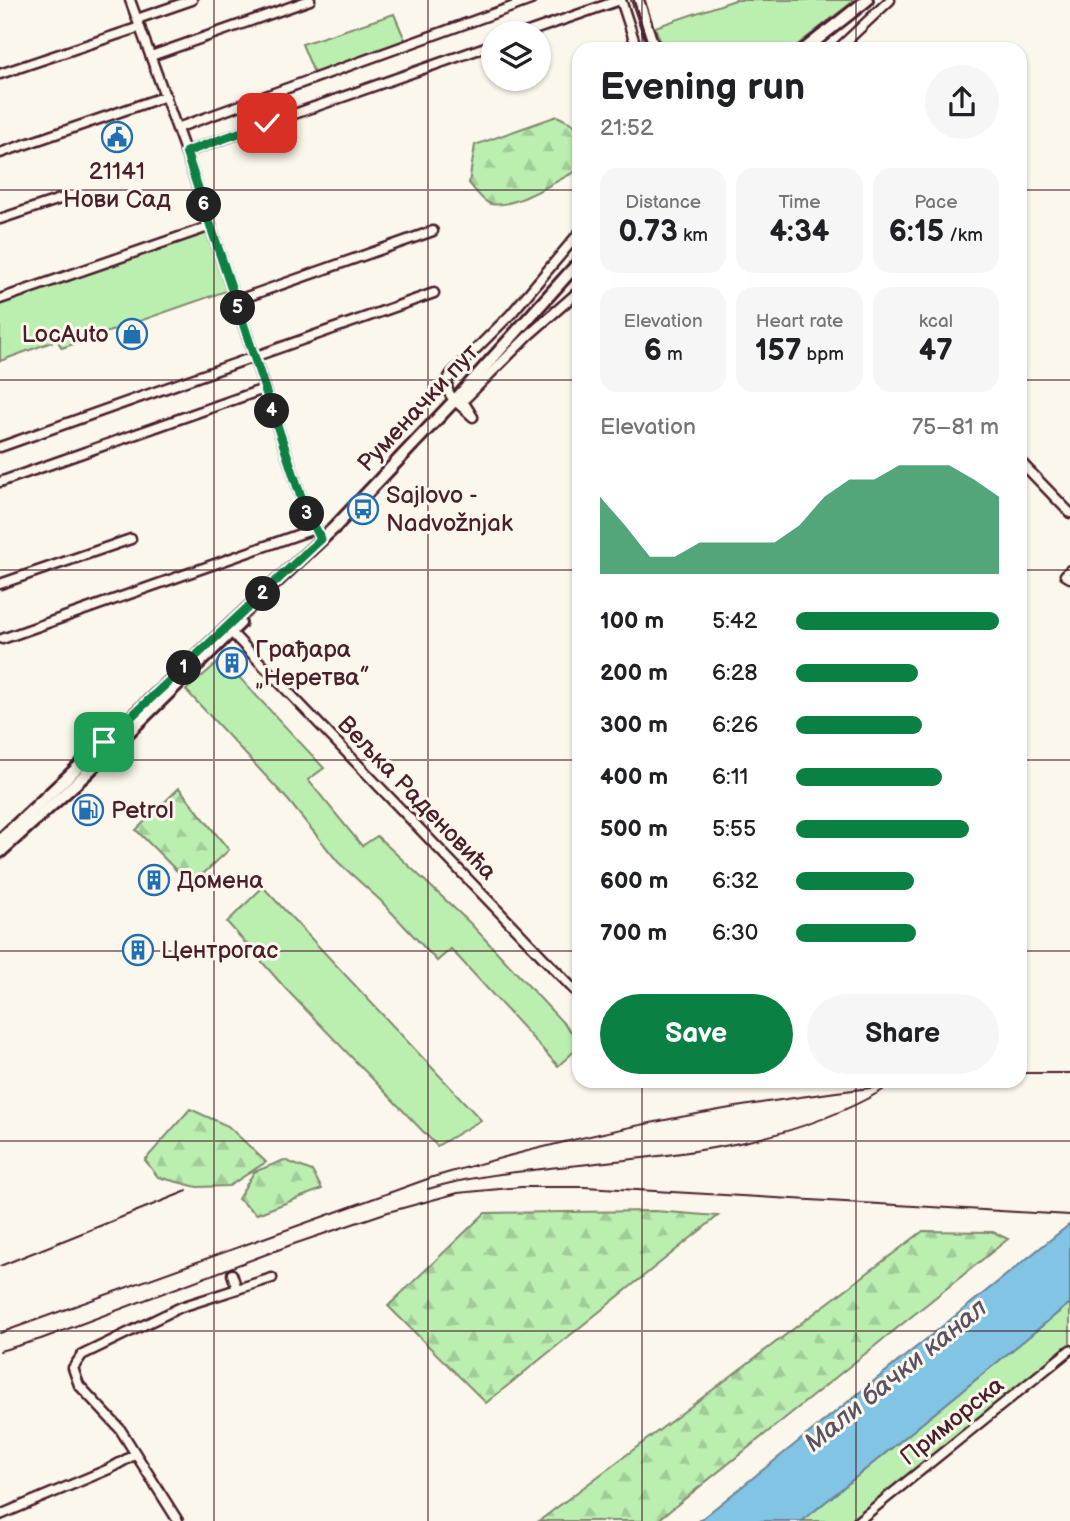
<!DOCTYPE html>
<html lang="en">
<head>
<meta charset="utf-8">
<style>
  body { margin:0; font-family:"Balsamiq Sans",sans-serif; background:#f6f6f6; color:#202124; height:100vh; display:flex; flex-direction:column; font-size:26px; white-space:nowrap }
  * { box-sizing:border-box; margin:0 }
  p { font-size:23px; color:#757577 }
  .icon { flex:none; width:38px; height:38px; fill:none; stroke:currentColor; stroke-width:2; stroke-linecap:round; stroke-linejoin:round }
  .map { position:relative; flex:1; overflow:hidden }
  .details { position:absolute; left:572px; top:42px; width:455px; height:1046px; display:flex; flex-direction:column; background:#fff; border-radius:21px; box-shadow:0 2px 5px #0004 }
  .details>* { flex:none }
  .buttons { position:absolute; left:481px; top:21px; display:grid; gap:14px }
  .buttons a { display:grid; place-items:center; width:70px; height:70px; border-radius:50%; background:#fff; box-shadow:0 2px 5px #0004; font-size:35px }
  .pin { position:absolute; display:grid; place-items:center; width:60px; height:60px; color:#fff; margin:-30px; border-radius:14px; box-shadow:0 4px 10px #0006 }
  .km { position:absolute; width:35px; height:35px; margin:-18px; border-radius:50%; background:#222; color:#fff; font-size:19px; line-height:35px; text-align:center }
  .round { display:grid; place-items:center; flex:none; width:74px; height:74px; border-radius:37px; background:#f6f6f6 }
  .summary { display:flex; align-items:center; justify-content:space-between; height:119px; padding:0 28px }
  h1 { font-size:38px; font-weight:700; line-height:52px }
  .stats { display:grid; grid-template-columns:repeat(3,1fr); gap:10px; height:119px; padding:7px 28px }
  .stats div { display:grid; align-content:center; border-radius:18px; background:#f6f6f6; text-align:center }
  .stats b { font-size:30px; font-weight:700 }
  .stats small { font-size:19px; font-weight:400 }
  .stats p { font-size:19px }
  .chart { height:196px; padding:14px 28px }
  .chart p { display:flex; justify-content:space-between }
  .chart svg { width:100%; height:126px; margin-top:7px; fill:#0b8043; opacity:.7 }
  .action { display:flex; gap:14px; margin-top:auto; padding:14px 28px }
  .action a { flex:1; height:80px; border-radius:42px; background:#0b8043; color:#fff; font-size:28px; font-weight:700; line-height:80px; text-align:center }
  .action a+a { background:#f6f6f6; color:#202124 }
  ul { padding:0 28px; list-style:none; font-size:23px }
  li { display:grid; grid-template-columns:112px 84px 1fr; align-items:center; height:52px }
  li i { height:18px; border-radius:9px; background:#0b8043 }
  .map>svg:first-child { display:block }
  .green { fill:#baefb0; stroke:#82876e; stroke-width:2 }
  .forest { fill:url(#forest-firs); stroke:#82876e; stroke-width:2 }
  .water { fill:#82c4e3; stroke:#6c8299; stroke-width:2 }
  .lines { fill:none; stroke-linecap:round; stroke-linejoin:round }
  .minor-casing { stroke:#4a1f2b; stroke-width:13 }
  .secondary-casing { stroke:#4a1f2b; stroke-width:16 }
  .minor { stroke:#fbf7ec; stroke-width:8 }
  .secondary { stroke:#fbf7ec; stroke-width:10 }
  .rail { stroke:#4a1f2b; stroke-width:2 }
  .route-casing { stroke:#fff; stroke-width:14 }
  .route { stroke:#0b8043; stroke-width:9 }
  .grid { fill:none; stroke:#4a1f2b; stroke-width:2; stroke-opacity:0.55 }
  .labels { text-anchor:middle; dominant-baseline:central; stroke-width:6; stroke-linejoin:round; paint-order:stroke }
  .poi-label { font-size:24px; fill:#4a1f2b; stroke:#fbf7ec; text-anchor:start }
  .street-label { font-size:24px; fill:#4a1f2b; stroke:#fbf7ec }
  .water-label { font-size:26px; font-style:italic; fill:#5b5162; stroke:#fbf7ec }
</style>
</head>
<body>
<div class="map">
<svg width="1070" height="1521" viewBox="0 0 1070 1521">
  <defs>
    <pattern id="forest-firs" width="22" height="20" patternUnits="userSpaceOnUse" patternTransform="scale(1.75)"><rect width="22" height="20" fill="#baefb0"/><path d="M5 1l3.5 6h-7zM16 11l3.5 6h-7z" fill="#a1cc98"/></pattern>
  </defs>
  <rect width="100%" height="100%" fill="#fbf7ec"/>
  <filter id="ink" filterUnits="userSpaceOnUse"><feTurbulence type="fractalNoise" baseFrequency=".0143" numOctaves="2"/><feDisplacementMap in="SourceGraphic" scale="14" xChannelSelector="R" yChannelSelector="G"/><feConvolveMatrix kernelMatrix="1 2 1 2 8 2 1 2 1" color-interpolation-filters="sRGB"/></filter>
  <g filter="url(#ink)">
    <!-- green -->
    <g class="green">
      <path d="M735,0H855L792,49H663L655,27Z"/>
      <path d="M394,14L405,40L314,73L302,44Z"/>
      <path d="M207,232L211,235L229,290L62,348L57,340L0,361V303Z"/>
      <path d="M222,659L324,768L308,780L362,846L377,836L469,922L579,1040V1047L558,1066L451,949L437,961L380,900L338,862L288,800L186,690Z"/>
      <path d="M263,887L481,1120L437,1146L285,988L227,922Z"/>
      <path d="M1070,1303V1346L852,1521H802Z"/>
    </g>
    <!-- forest -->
    <g class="forest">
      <path d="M557,116L579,127V168L576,171C557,181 508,212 488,203C480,198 475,190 469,183L475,145Z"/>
      <path d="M179,788L229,850L191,885L136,830Z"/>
      <path d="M190,1109L228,1126L266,1162L229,1186L197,1187L158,1177L145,1160Z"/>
      <path d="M284,1160L312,1171L322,1189L257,1214L238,1199L254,1172Z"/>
      <path d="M655,1211L718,1216L486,1403L388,1306L485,1213Z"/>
      <path d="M923,1231L993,1232L1008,1239L657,1521H539Z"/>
    </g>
    <!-- water -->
    <path class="water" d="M1070,1224V1303L802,1521H699Z"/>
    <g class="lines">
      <!-- minor casing -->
      <g class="minor-casing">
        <g id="minor">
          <path d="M130,0L189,162L304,506L321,539"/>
          <path d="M621,0L637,49"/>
          <path d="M639,0L655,49"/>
          <path d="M137,19L192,0"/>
          <path d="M525,33L620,0"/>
          <path d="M838,49L890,0"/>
          <path d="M151,56L310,0"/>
          <path d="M0,74L140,27"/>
          <path d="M177,128L531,0"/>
          <path d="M186,152L494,44"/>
          <path d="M0,153L166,96"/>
          <path d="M0,219L63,198"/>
          <path d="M579,233L511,314L451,374C438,393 460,404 473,417L463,401L530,334L579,291"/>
          <path d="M0,299L211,226"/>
          <path d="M235,301L433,231"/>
          <path d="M0,447L434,293"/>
          <path d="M1020,461L1070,513"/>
          <path d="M0,482L264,389"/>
          <path d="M1070,570L1065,575L1070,578"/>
          <path d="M0,584L131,539"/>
          <path d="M229,630L579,995"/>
          <path d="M2,639L314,529"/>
          <path d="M232,1274L237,1289"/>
          <path d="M0,1515L109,1469L134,1455"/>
          <path d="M178,1521L120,1429L79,1385L73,1368L82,1355L181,1307L272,1278"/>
          <path d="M858,1521L1070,1350"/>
        </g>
      </g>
      <!-- secondary casing -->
      <g class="secondary-casing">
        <g id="secondary">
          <path d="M805,49L867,0"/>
          <path d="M0,840L334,528L455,400L579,262"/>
          <path d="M0,852L85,775L240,623"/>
        </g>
      </g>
      <!-- minor -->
      <use href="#minor" class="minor"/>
      <!-- secondary -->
      <use href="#secondary" class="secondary"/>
      <!-- rail -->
      <g class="rail">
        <path d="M631,0L648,49"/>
        <path d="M1020,812V826"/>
        <path d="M1020,1073H1070"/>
        <path d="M428,1189C471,1176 515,1172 559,1167C671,1155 784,1148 883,1090"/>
        <path d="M0,1266L187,1191"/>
        <path d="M0,1333L433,1177C595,1129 758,1098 926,1082"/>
        <path d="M0,1351L41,1339L291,1245L388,1212L458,1193L521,1187H585L1070,1215"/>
      </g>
    </g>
  </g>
  <g class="lines" filter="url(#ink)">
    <!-- route casing -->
    <g class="route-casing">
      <path id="route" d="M104,742L321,539L304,506L186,152L267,123"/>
    </g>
    <!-- route -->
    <use href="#route" class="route"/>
  </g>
  <!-- grid -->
  <path class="grid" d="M214,0V1521M428,0V1521M642,0V49M856,0V49M0,190H579M1020,190H1070M0,380H579M1020,380H1070M0,570H579M1020,570H1070M0,760H579M1020,760H1070M0,951H579M1020,951H1070M642,1082V1521M856,1082V1521M0,1141H1070M0,1331H1070"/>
  <!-- icons -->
  <defs>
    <g id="civic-ring" transform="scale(1.575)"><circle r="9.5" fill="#fbf7ec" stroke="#1f6fb2" stroke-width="1.5"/><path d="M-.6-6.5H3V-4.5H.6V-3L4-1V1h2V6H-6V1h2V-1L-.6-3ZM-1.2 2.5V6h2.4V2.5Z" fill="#1f6fb2"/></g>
    <g id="shop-ring" transform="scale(1.575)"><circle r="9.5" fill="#fbf7ec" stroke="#1f6fb2" stroke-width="1.5"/><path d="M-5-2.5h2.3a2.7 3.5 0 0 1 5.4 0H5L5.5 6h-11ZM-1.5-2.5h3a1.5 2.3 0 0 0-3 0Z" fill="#1f6fb2"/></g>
    <g id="bus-ring" transform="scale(1.575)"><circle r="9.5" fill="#fbf7ec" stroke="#1f6fb2" stroke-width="1.5"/><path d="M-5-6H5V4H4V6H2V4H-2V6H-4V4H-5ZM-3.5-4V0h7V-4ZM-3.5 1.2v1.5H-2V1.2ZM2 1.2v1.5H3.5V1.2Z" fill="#1f6fb2"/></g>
    <g id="building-ring" transform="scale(1.575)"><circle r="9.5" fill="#fbf7ec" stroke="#1f6fb2" stroke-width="1.5"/><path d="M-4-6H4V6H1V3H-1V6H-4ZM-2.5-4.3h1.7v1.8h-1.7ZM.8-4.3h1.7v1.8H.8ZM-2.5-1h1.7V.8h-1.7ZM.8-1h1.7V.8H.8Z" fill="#1f6fb2"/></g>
    <g id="fuel-ring" transform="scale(1.575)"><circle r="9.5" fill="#fbf7ec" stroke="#1f6fb2" stroke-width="1.5"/><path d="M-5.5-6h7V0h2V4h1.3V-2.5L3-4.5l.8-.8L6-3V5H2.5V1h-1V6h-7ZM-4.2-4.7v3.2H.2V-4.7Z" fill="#1f6fb2"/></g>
  </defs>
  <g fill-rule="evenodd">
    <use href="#civic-ring" x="117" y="137"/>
    <use href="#shop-ring" x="132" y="334"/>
    <use href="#bus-ring" x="363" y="509"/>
    <use href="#building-ring" x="232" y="663"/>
    <use href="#fuel-ring" x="88" y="810"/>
    <use href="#building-ring" x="154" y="880"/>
    <use href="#building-ring" x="138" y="950"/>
  </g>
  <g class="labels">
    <!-- poi labels -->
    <g class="poi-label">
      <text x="117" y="171" text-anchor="middle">21141<tspan x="117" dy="28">Нови Сад</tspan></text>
      <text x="109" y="334" text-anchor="end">LocAuto</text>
      <text x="386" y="495">Sajlovo -<tspan x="386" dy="28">Nadvožnjak</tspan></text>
      <text x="255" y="649">Грађара<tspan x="255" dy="28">„Неретва”</tspan></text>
      <text x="111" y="810">Petrol</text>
      <text x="177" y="880">Домена</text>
      <text x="161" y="950">Центрогас</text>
    </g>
    <!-- street labels -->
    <g class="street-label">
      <text transform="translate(418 408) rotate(-47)">Руменачки пут</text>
      <text transform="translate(417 798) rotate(46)">Вељка Раденовића</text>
      <text transform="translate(952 1421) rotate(-39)">Приморска</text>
    </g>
    <!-- water labels -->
    <g class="water-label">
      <text transform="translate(896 1376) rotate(-39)">Мали бачки канал</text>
    </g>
  </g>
</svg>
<div class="buttons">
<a><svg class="icon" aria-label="layers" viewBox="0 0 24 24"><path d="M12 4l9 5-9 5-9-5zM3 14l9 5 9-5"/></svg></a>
</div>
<div class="pin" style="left:104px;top:742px;background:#1e9e55"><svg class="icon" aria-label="arrive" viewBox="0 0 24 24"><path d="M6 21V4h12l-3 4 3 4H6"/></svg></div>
<div class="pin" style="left:267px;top:123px;background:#d93025"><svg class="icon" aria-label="check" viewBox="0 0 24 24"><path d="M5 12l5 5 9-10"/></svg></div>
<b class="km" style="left:184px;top:668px">1</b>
<b class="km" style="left:263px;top:594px">2</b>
<b class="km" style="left:307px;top:514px">3</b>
<b class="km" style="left:272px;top:411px">4</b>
<b class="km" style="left:238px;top:308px">5</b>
<b class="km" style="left:204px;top:205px">6</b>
<section class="details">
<div class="summary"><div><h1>Evening run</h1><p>21:52</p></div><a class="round"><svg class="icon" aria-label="share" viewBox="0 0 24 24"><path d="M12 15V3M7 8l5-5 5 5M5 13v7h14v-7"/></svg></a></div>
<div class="stats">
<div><p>Distance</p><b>0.73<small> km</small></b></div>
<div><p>Time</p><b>4:34</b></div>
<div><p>Pace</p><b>6:15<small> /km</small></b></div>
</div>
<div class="stats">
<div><p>Elevation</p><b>6<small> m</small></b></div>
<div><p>Heart rate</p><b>157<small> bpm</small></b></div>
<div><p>kcal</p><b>47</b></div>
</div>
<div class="chart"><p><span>Elevation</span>75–81 m</p>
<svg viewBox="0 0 160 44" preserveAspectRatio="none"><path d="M0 44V17L10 27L20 38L30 38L40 33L50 33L60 33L70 33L80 27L90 17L100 11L110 11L120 6L130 6L140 6L150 11L160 17V44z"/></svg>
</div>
<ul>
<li><b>100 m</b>5:42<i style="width:100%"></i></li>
<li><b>200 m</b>6:28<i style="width:60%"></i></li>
<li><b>300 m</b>6:26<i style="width:62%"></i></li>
<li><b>400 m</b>6:11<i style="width:72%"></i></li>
<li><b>500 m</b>5:55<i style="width:85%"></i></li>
<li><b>600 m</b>6:32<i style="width:58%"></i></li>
<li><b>700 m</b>6:30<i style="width:59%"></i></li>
</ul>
<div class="action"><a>Save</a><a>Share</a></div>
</section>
</div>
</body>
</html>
